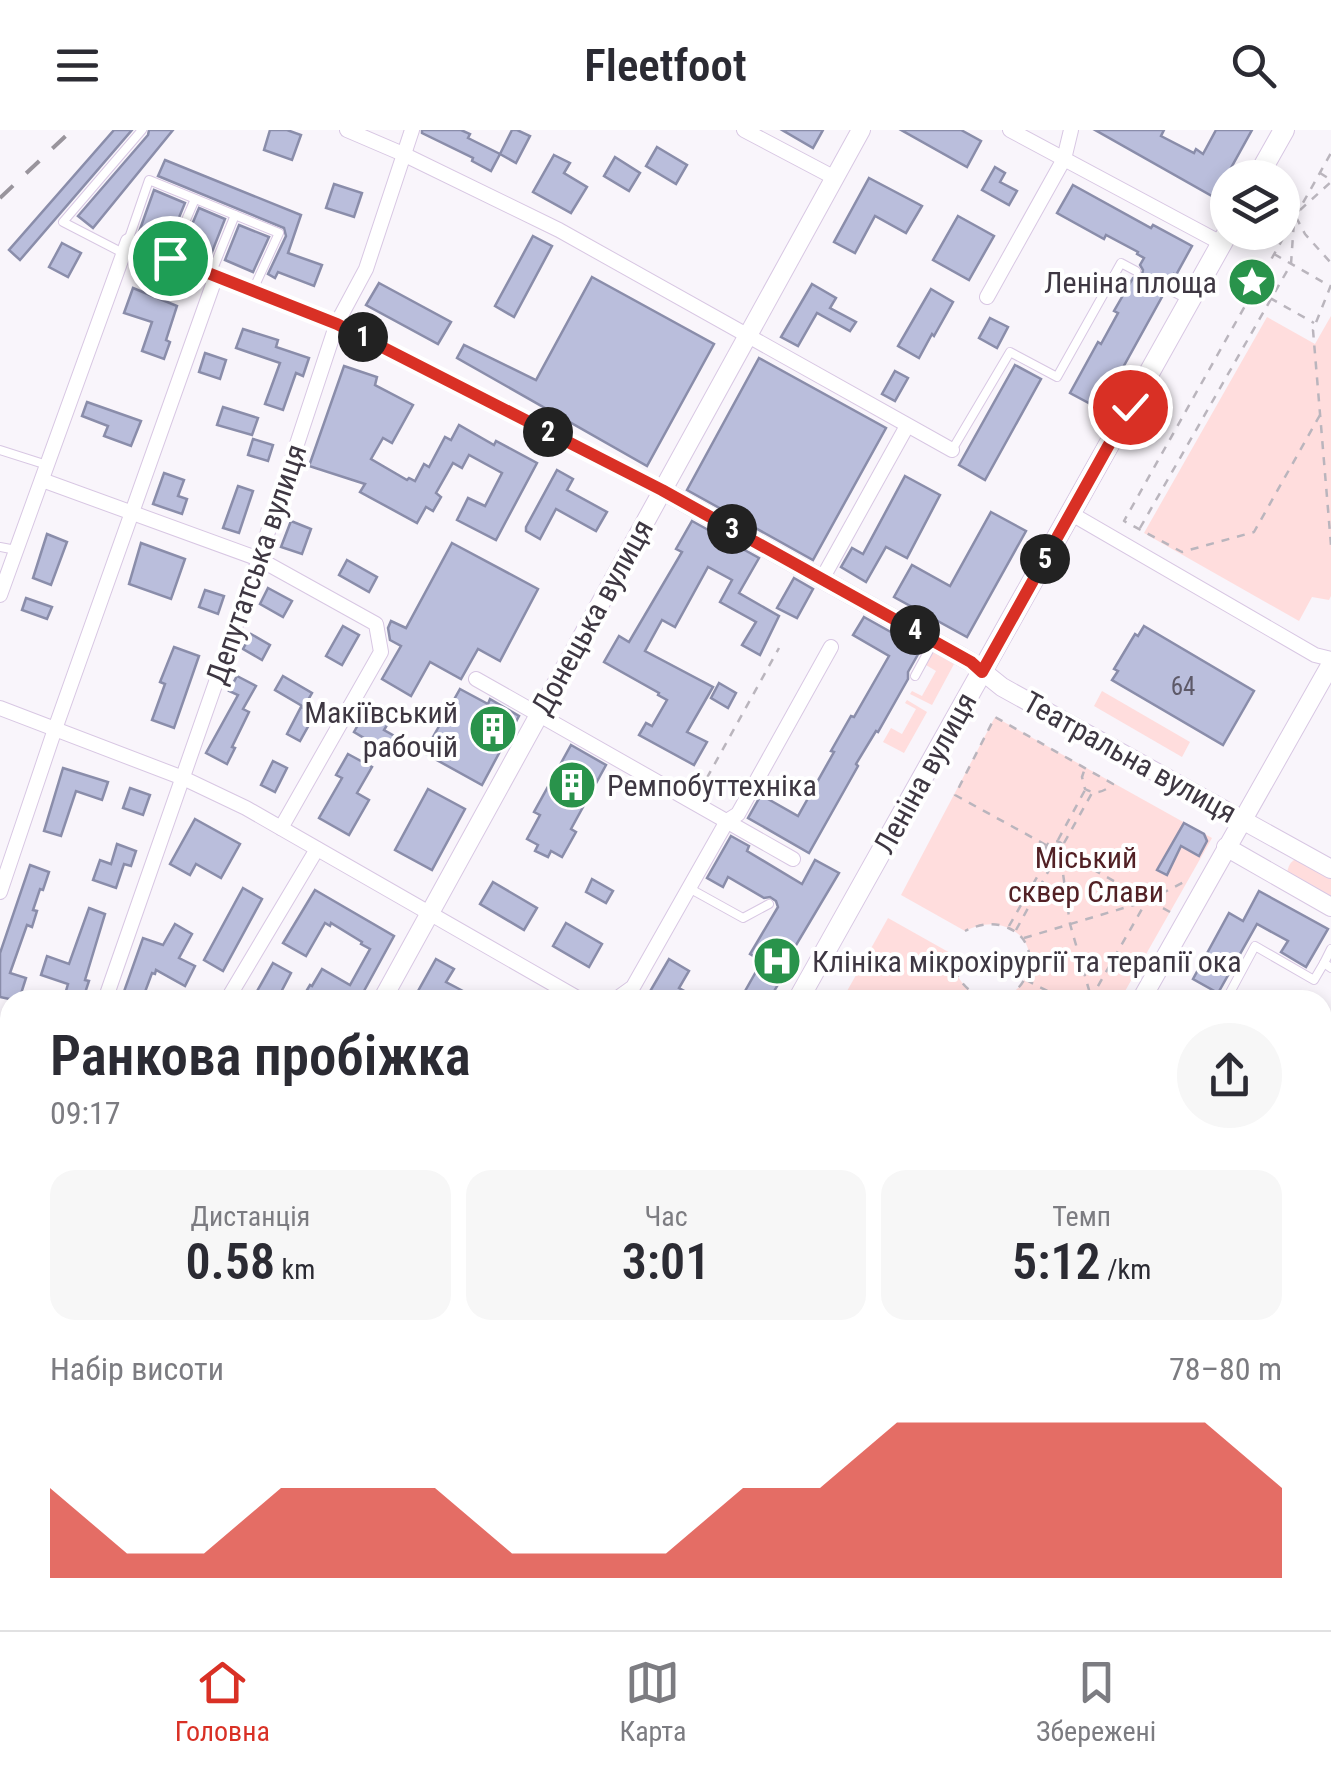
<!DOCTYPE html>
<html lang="uk">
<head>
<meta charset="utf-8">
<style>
  body { margin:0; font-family:"Roboto Condensed",sans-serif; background:#f7f7f7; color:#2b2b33; height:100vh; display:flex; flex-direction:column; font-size:38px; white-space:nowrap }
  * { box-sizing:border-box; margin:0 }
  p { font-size:32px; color:#7c7c81 }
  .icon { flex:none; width:55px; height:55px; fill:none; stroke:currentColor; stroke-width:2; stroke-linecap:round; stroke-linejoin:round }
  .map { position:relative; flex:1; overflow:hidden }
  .drawer { position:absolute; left:0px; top:860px; width:1332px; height:640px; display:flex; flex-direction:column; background:#fff; border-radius:30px 30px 0 0; box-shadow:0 5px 15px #0003 }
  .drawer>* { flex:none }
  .fabs { position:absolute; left:1210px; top:30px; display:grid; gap:20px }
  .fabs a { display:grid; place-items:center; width:90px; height:90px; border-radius:50%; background:#fff; box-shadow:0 5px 15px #0003; font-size:50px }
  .pin { position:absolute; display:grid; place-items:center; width:85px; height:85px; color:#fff; margin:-42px; border:5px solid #fff; border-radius:50%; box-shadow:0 2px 10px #0007 }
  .km { position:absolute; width:50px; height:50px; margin:-25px; border-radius:50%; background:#222; color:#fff; font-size:28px; line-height:50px; text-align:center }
  .round { display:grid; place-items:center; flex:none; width:105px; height:105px; border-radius:52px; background:#f7f7f7 }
  .headline { display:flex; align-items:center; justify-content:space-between; height:170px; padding:0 50px }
  h1 { font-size:55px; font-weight:600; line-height:75px }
  .metrics { display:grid; grid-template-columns:repeat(3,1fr); gap:15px; height:170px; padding:10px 50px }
  .metrics div { display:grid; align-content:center; border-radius:25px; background:#f7f7f7; text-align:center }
  .metrics b { font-size:50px; font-weight:600 }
  .metrics small { font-size:28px; font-weight:400 }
  .metrics p { font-size:28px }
  .chart { height:280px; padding:20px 50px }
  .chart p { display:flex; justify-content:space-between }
  .chart svg { width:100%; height:180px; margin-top:10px; fill:#d93025; opacity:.7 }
  header { display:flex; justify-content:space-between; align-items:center; height:130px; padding:0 50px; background:#fff; font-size:45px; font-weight:600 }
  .dock { display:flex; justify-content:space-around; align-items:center; height:140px; border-top:2px solid #e1e1e2; background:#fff; font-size:28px; color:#7c7c81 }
  .dock a { display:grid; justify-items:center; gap:5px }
  .dock .current { color:#d93025 }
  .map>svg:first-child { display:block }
  .green { fill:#fdd }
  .building { fill:#babedc; stroke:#8a8daa; stroke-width:2.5 }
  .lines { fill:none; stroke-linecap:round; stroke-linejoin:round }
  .service-casing { stroke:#d8c7e3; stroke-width:10 }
  .minor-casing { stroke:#d8c7e3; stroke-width:16 }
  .tertiary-casing { stroke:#d8c7e3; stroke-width:20 }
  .secondary-casing { stroke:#d8c7e3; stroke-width:22 }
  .path { stroke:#bab5bd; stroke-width:2.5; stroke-dasharray:8 8; stroke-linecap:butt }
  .service { stroke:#fff; stroke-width:8 }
  .minor { stroke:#fff; stroke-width:14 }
  .tertiary { stroke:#fff; stroke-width:18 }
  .secondary { stroke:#fff; stroke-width:20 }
  .rail { stroke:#99949c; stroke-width:4; stroke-dasharray:18 18; stroke-linecap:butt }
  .route-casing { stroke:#fff; stroke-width:20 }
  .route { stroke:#d93025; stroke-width:12 }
  .labels { text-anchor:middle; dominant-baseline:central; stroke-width:8; stroke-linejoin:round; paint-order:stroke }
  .number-label { font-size:25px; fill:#5d5968 }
  .poi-label { font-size:30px; fill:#3e3742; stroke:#fff; text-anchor:end }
  .street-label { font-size:30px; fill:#3e3742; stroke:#fff }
  .park-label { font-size:30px; fill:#522125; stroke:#fff }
</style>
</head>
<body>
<header><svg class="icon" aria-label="menu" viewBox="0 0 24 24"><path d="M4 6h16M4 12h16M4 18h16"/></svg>Fleetfoot<svg class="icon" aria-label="search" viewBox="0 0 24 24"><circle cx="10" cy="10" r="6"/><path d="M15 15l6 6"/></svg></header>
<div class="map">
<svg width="1331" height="1500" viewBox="0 0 1331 1500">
  <rect width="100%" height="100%" fill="#f9f5fb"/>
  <!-- green -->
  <g class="green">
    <path d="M1331,186V466L1329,470L1312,467L1299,491L1144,403L1267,187L1315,214Z"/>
    <path d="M933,522L954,534L932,575L910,564L912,561L922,566L936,541L926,535Z"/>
    <path d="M1102,561L1190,612L1182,627L1094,576Z"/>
    <path d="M907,570L927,582L904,623L883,612L891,598L902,604L916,579L905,573Z"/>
    <path d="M995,587L1212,708L1120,870H842L888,788L952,824C952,839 960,855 974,863C1021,891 1056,812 1003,796C990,792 977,795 965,801L901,765Z"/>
    <path d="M1302,728L1331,744V773L1287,743C1289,733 1292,729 1302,728Z"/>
    <path d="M1323,1392L1331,1397V1500H1186L1190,1490H1322Z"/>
    <path d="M1043,1490H1171L1166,1500H1060Z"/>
  </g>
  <!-- building -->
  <g class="building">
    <path d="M114,0H132L20,130L9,120Z"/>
    <path d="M149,0H173L93,98L78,86L148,5Z"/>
    <path d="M270,0H287L301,5L292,30L264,20Z"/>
    <path d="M422,0H461L470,4L468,8L500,24L491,41L472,31L473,28L422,3Z"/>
    <path d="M512,0H517L530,6L516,33L500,24Z"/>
    <path d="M782,0H823L813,18Z"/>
    <path d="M901,0H961L981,11L967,37Z"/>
    <path d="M1095,0H1164L1161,6L1194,23L1196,19L1203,24L1216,0H1252L1231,38L1235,41L1231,48H1228V54L1219,70Z"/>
    <path d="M657,17L687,35L676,54L646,36Z"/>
    <path d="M554,25L570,33L564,43L587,57L571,83L533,62Z"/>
    <path d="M615,27L640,43L629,61L604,46Z"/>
    <path d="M165,30L301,85L288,123L322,135L314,156L278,142L275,148L268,144L286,106L284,98L158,46Z"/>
    <path d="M995,37L1005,43L1000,52L1017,61L1009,75L982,60Z"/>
    <path d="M869,48L922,76L906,103L875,86L855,123L834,112Z"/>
    <path d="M334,54L362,63L354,87L326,78Z"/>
    <path d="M1073,55L1151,98L1153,95L1192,116L1176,145L1174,144L1170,152L1165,151L1160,154L1159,159L1163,165L1100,279L1070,263L1098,212L1101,214L1118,183L1114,181L1133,148L1142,145L1143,140L1140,135L1144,128L1137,124L1138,122L1106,105L1104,109L1057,83Z"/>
    <path d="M154,60L185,73L168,114L139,102Z"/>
    <path d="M199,78L225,89L210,127L183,116Z"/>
    <path d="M958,86L994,106L969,150L933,130Z"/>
    <path d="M239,95L269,107L253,142L225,130Z"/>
    <path d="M533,106L552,116L514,187L495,176Z"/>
    <path d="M62,113L81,123L68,147L49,137Z"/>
    <path d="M592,147L714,214L647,336L457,228L464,215L536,250Z"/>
    <path d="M379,153L451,192L438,214L366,175Z"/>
    <path d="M812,154L836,168L830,178L856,192L850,201L817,183L798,216L781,207Z"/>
    <path d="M133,158L177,176L166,210L170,212L164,229L142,221L152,192L124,183Z"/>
    <path d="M931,159L953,172L934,206L932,204L919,228L898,216Z"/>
    <path d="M990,188L1008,197L997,218L979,208Z"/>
    <path d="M243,199L278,210L276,217L309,228L303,246L296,243L283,280L265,274L280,233L236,218Z"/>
    <path d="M205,223L226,230L220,249L199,242Z"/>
    <path d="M759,228L886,298L813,430L687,360Z"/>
    <path d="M1015,235L1041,249L985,350L959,335Z"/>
    <path d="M344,236L377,247L375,255L413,275L392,313L383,308L371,329L407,350L409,348L415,351L424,334L429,337L445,307L451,310L459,295L494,315L496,311L537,333L496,410L457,390L468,368L485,376L502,343L469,325L462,338L453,333L436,363L441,367L433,381L426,377L417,393L360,362L365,354L309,336Z"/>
    <path d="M895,241L908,248L895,271L882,264Z"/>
    <path d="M87,272L141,291L131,316L104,306L108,296L82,286Z"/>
    <path d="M223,277L258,288L252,305L217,295Z"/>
    <path d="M253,309L273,315L268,331L248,325Z"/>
    <path d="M557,340L573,349L567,360L607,382L596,401L556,379L540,409L526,401V397Z"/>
    <path d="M164,343L184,350L178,366L187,369L182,384L153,374Z"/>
    <path d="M905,346L940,365L907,428L886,417L866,452L841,437L852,418L863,424Z"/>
    <path d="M238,356L253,361L239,403L223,398Z"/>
    <path d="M991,382L1026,401L967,507L894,467L912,435L950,456Z"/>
    <path d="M291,391L311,399L302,424L281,417Z"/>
    <path d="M692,391L759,428L739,463L779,486L760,525L742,515L756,492L720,472L732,450L708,437L675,497L662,490L645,521L713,557L687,602L707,612L694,635L639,605L646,593L652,596L667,570L658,565L659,563L604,532L619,506L629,512L682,422L676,419Z"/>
    <path d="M47,404L67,412L51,455L33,448Z"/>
    <path d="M141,413L185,429L171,469L129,454Z"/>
    <path d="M452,413L538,459L500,531L478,519L461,549L430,532L411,566L382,549L401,516L390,510L388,498L391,491L406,498Z"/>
    <path d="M347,430L377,447L369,462L339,445Z"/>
    <path d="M794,448L813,459L797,488L777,478Z"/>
    <path d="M268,458L292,471L283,487L260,474Z"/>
    <path d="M205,460L224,466L218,484L199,477Z"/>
    <path d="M26,468L52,477L47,489L22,480Z"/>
    <path d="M864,487L921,519L908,542V549L878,602L876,601L856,634L858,636L809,723L748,688L761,665L798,686L834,622L831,621L851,586L854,587L889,526L853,505Z"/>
    <path d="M343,496L359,505L342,535L326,526Z"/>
    <path d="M1144,496L1254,561L1223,615L1112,550L1118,541L1114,539L1135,504L1138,506Z"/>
    <path d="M251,504L270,515L262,530L243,519Z"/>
    <path d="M174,517L199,526L174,598L152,590L165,554L160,552Z"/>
    <path d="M237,546L256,556L243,579L249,582L232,617L235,618L227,634L206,623L238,565L229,561Z"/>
    <path d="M283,546L312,563L304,577L275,560Z"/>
    <path d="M719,553L736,563L728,578L711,568Z"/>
    <path d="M460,559L488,574L490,569L519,586L482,655L424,623Z"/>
    <path d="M370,574L392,587L384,600L405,612L396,627L354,602Z"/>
    <path d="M301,577L315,584L300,611L287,604Z"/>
    <path d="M571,615L606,635L571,699L576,702L562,727L551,721L548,727L535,721L538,715L527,709L540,685L534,682Z"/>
    <path d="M348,624L372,637L357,663L369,670L349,705L319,688L342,648L336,645Z"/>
    <path d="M273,631L287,638L275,662L261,655Z"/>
    <path d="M63,638L108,652L102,670L76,661L61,706L44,701Z"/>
    <path d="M130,658L150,665L143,685L123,678Z"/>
    <path d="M428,659L465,679L432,740L395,720Z"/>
    <path d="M195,689L240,714L221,748L196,734L190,745L170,734Z"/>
    <path d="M1184,693L1204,704L1207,711L1199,726L1181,716L1167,745L1157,740Z"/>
    <path d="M731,706L749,716L747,721L802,754L815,730L839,743L780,842L784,844L769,870H740L762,831L750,824L778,777L776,771L770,767L764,768L728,747L723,757L707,748Z"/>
    <path d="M117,714L136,721L131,736L124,734L116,758L93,750L100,730L111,734Z"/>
    <path d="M30,735L49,742L43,760L40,759L33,780L37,781L32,797L27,795L10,843L26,848L19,870H14L0,867V823Z"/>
    <path d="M592,749L613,761L606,773L586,762Z"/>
    <path d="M493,752L537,778L524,800L480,774Z"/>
    <path d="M243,758L262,769L223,841L204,830Z"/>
    <path d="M315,760L394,806L359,870H313L304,865L310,855L312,856L322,839L350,855L370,819L361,814L362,812L331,793L330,796L325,793L306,826L283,813Z"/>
    <path d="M1259,761L1328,799L1306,837L1281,822L1288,811L1257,794L1218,863L1193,849L1229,783L1243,791Z"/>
    <path d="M89,778L105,784L85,850L89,851L84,866L66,861L68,854L41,845L47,826L69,834Z"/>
    <path d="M566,793L602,814L589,837L553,816Z"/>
    <path d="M175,794L192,804L179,828L195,836L185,856L156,840L155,844L152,843L142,870H121L143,808L163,815Z"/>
    <path d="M436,829L454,839L446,852L480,870H413Z"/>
    <path d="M669,829L689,841L679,858L701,870H645Z"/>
    <path d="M273,833L291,843L280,864L275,870H252Z"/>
  </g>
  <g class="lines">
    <!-- service casing -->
    <g class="service-casing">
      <g id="service">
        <path d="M128,111L149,50L279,103L253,160"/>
        <path d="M123,123L63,92L142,0"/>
        <path d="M170,127L195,69"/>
        <path d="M211,144L235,85"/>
        <path d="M1166,158L1189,170"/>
        <path d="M0,320L47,335"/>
        <path d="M952,320L1010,222L1057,247L1121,133L1136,141"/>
        <path d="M0,417L16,420"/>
        <path d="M915,546L934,511"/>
        <path d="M687,757L743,788L769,774"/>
        <path d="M1331,819L1324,833L1331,838"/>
        <path d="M1226,870L1255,816L1314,850L1324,833"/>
        <path d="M1322,1040L1331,1022"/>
        <path d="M0,1115L10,1095"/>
      </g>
    </g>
    <!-- minor casing -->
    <g class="minor-casing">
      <g id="minor">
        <path d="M347,0L403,24L559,100L952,320"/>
        <path d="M744,0L835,48"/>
        <path d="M1010,0L1221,113"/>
        <path d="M987,167L1064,29L1071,0"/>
        <path d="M42,350L259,429L376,494L381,522L281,698"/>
        <path d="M1070,383L1315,525L1331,529"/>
        <path d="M822,449L907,296"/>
        <path d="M0,465L128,111L337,193L662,360"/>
        <path d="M476,549L793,729"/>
        <path d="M0,578L183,648L246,678L581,870"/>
        <path d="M0,762L55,599L216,146"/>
        <path d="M105,870L259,429L337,193L366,139L412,0"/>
        <path d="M227,870L317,719"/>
        <path d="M615,870L633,857L727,691L738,684L831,517"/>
        <path d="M1322,1169L1331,1151"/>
        <path d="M1013,1490L1030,1500"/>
        <path d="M1175,1500L1180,1490"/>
      </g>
    </g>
    <!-- tertiary casing -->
    <g class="tertiary-casing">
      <g id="tertiary">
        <path d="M662,360L971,532L1002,557L1331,739"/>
        <path d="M1226,717L1331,777"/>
        <path d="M382,870L861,0"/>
        <path d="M1141,870L1331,534"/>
        <path d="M0,964L10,967"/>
        <path d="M0,1430L10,1433"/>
        <path d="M965,1490L983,1500"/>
        <path d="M1003,1490L1005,1500"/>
        <path d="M778,1500L784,1490"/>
      </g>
    </g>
    <!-- secondary casing -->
    <g class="secondary-casing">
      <g id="secondary">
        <path d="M1257,48L1284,0"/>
        <path d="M798,870L1228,102"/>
        <path d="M164,1490L191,1500"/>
        <path d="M29,1500L33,1490"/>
        <path d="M442,1500L447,1490"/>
      </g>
    </g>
    <!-- path -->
    <g class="path">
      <path d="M1320,43L1331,50"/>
      <path d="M1300,80L1331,52"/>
      <path d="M1296,87L1305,104L1331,133"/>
      <path d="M1274,124L1328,155"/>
      <path d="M1331,155L1313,200L1331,415"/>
      <path d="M1256,160L1314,193"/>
      <path d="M1320,285L1254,402L1182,422L1124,391L1331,23"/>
      <path d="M1140,398L1291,134L1294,91"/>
      <path d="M699,662L779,518"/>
      <path d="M1058,710L1085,660"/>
      <circle cx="1055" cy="721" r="10"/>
      <path d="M1064,713L1092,663"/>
      <path d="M1046,715L955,665L995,587L1113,654C1104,662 1096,665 1085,659L1082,647L1085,638"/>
      <path d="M1065,724L1170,782"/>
      <path d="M1061,729L1070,794L1091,867"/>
      <path d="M1009,796L1048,728"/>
      <path d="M1016,800L1054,731"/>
      <path d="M1024,808L1147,771L1188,750"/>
      <path d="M952,824C952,839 960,855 974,863C1021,891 1056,812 1003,796C990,792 977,795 965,801"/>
      <path d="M1026,850L1065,870"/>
      <path d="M962,870L968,859"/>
      <path d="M1090,870L1146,772"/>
      <path d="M1322,1195L1331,1199"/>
      <path d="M1322,1219L1331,1204"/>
      <path d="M1322,1386L1331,1390"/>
    </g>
    <!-- service -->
    <use href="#service" class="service"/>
    <!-- minor -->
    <use href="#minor" class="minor"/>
    <!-- tertiary -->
    <use href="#tertiary" class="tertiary"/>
    <!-- secondary -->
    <use href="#secondary" class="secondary"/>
    <!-- rail -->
    <path class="rail" d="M0,68L72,0"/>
  </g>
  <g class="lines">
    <!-- route casing -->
    <g class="route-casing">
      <path id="route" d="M170,128L337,194L662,360L971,532L982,542L1130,277"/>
    </g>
    <!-- route -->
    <use href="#route" class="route"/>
  </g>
  <!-- icons -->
  <defs>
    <g id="sight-disc" transform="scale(2.5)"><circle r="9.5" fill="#29934b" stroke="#fff"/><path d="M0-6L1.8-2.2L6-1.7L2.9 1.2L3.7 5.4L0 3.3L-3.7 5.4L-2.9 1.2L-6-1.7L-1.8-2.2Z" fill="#fff"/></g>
    <g id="building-disc" transform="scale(2.5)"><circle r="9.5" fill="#29934b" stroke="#fff"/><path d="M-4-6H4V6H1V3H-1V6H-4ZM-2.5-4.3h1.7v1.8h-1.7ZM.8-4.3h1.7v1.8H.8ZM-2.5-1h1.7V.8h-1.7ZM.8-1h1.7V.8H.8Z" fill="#fff"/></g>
    <g id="hospital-disc" transform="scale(2.5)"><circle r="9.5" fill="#29934b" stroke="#fff"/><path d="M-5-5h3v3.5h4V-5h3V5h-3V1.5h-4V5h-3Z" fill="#fff"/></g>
  </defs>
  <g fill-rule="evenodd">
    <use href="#sight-disc" x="1252" y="152"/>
    <use href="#building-disc" x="493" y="599"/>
    <use href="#building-disc" x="572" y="655"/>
    <use href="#hospital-disc" x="777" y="831"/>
  </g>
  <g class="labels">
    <!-- number labels -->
    <g class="number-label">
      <text x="1183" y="556">64</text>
    </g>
    <!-- poi labels -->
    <g class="poi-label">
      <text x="1217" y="152">Леніна площа</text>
      <text x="458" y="582">Макіївський<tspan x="458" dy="34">рабочій</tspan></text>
      <text x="607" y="655" text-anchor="start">Ремпобуттехніка</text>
      <text x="812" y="831" text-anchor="start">Клініка мікрохірургії та терапії ока</text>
    </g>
    <!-- street labels -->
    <g class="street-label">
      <text transform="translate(256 434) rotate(-71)">Депутатська вулиця</text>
      <text transform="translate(592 487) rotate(-61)">Донецька вулиця</text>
      <text transform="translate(1130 627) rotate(29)">Театральна вулиця</text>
      <text transform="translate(925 643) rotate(-61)">Леніна вулиця</text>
    </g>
    <!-- park labels -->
    <g class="park-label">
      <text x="1086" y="727">Міський<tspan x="1086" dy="34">сквер Слави</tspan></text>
    </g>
  </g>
</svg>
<div class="fabs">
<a><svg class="icon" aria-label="layers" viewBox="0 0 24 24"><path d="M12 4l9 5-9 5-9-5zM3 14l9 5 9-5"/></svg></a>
</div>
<div class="pin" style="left:170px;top:128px;background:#1e9e55"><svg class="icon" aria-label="arrive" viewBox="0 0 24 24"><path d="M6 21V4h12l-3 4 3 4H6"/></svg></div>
<div class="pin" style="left:1130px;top:277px;background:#d93025"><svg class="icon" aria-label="check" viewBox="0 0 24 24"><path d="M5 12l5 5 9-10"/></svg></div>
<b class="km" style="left:363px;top:207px">1</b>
<b class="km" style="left:548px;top:302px">2</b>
<b class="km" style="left:732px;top:399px">3</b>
<b class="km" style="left:915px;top:500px">4</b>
<b class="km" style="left:1045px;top:429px">5</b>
<section class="drawer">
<div class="headline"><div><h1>Ранкова пробіжка</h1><p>09:17</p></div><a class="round"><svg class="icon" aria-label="share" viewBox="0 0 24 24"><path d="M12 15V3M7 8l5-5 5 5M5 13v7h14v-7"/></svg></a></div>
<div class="metrics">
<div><p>Дистанція</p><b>0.58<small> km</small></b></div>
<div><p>Час</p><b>3:01</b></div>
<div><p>Темп</p><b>5:12<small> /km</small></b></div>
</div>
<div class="chart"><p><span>Набір висоти</span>78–80 m</p>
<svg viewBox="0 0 160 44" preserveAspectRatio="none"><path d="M0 44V22L10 38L20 38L30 22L40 22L50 22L60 38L70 38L80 38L90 22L100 22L110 6L120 6L130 6L140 6L150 6L160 22V44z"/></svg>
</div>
</section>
</div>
<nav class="dock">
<a class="current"><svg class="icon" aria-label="home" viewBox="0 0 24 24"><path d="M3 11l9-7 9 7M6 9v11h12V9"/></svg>Головна</a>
<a><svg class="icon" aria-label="map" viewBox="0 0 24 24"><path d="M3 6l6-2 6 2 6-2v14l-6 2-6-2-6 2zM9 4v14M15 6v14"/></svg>Карта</a>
<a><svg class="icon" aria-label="saved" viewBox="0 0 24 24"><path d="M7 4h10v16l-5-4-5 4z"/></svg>Збережені</a>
</nav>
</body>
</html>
